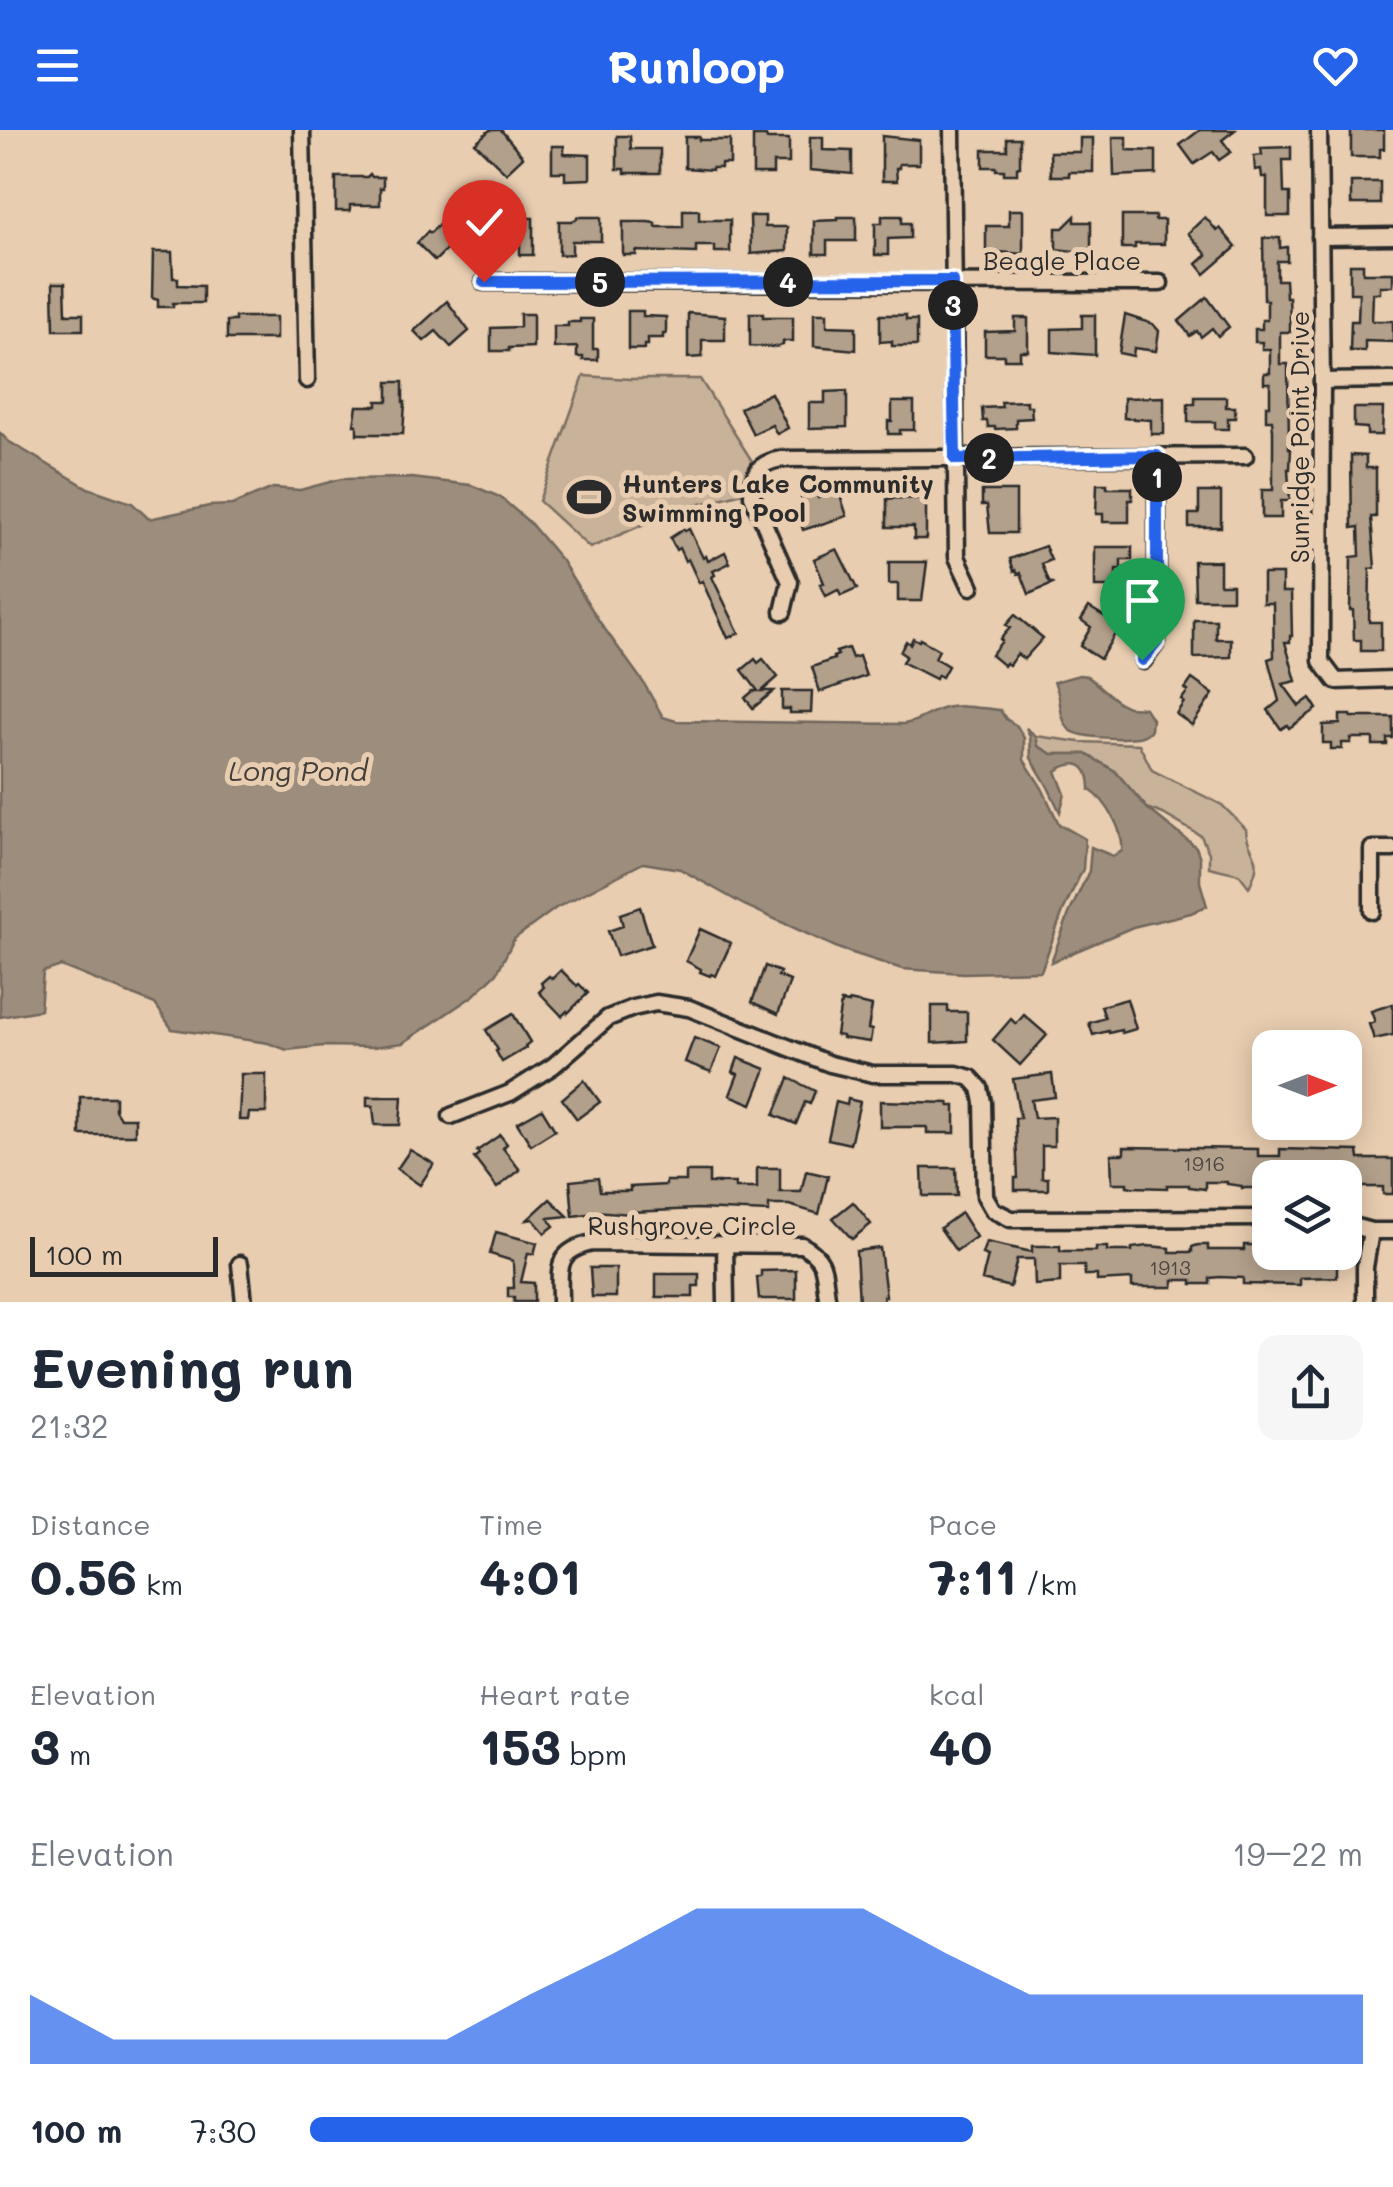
<!DOCTYPE html>
<html lang="en">
<head>
<meta charset="utf-8">
<style>
  body { margin:0; font-family:Mali,sans-serif; background:#f6f6f7; color:#1f2937; height:100vh; display:flex; flex-direction:column; font-size:38px; white-space:nowrap }
  * { box-sizing:border-box; margin:0 }
  p { font-size:32px; color:#747a83 }
  .icon { flex:none; width:55px; height:55px; fill:none; stroke:currentColor; stroke-width:2; stroke-linecap:round; stroke-linejoin:round }
  .map { position:relative; height:1172px; overflow:hidden }
  .side { display:flex; flex-direction:column; background:#fff; flex:1 }
  .side>* { flex:none }
  .needle { width:65px; rotate:90deg }
  .buttons { position:absolute; left:1252px; top:900px; display:grid; gap:20px }
  .buttons a { display:grid; place-items:center; width:110px; height:110px; border-radius:20px; background:#fff; box-shadow:0 5px 25px #0003; font-size:50px }
  .scale { position:absolute; left:30px; bottom:25px; width:188px; box-sizing:border-box; padding-left:10px; border:5px solid #2b2b2b; border-top:0; font-size:28px; line-height:35px; white-space:nowrap; color:#2b2b2b; -webkit-text-stroke:8px #e8cdb0; paint-order:stroke }
  .pin { position:absolute; display:grid; place-items:center; width:85px; height:85px; color:#fff; margin:-102px -42px; border-radius:50% 50% 50% 0; rotate:-45deg; box-shadow:0 0 10px #0007 }
  .pin .icon { rotate:45deg }
  .km { position:absolute; width:50px; height:50px; margin:-25px; border-radius:50%; background:#222; color:#fff; font-size:28px; line-height:50px; text-align:center }
  .round { display:grid; place-items:center; flex:none; width:105px; height:105px; border-radius:20px; background:#f6f6f7 }
  .summary { display:flex; align-items:center; justify-content:space-between; height:170px; padding:0 30px }
  h1 { font-size:55px; font-weight:700; line-height:75px }
  .figures { display:grid; grid-template-columns:repeat(3,1fr); gap:15px; height:170px; padding:10px 30px }
  .figures div { display:grid; align-content:center }
  .figures b { font-size:50px; font-weight:700 }
  .figures small { font-size:28px; font-weight:400 }
  .figures p { font-size:28px }
  .chart { height:280px; padding:20px 30px }
  .chart p { display:flex; justify-content:space-between }
  .chart svg { width:100%; height:180px; margin-top:10px; fill:#2563eb; opacity:.7 }
  ul { padding:0 30px; list-style:none; font-size:32px }
  li { display:grid; grid-template-columns:160px 120px 1fr; align-items:center; height:75px }
  li i { height:25px; border-radius:12px; background:#2563eb }
  header { display:flex; justify-content:space-between; align-items:center; height:130px; padding:0 30px; background:#2563eb; color:#fff; font-size:45px; font-weight:700 }
  .map>svg:first-child { display:block }
  .green { fill:#c9b29a; stroke:#7a6e62; stroke-width:2.5 }
  .water { fill:#9d8d7b; stroke:#6f665b; stroke-width:2.5 }
  .building { fill:#b3a08b; stroke:#2b2b2b; stroke-width:2.5 }
  .lines { fill:none; stroke-linecap:round; stroke-linejoin:round }
  .street-casing { stroke:#2b2b2b; stroke-width:21 }
  .street { stroke:#e8cdb0; stroke-width:14 }
  .route-casing { stroke:#fff; stroke-width:20 }
  .route { stroke:#2563eb; stroke-width:12 }
  .labels { text-anchor:middle; dominant-baseline:central; stroke-width:10; stroke-linejoin:round; paint-order:stroke }
  .number-label { font-size:20px; fill:#4d4843 }
  .street-label { font-size:25px; fill:#2b2b2b; stroke:#e8cdb0 }
  .poi-label { font-size:25px; font-weight:bold; fill:#2b2b2b; stroke:#e8cdb0; text-anchor:start }
  .water-label { font-size:28px; font-style:italic; fill:#423f3b; stroke:#e8cdb0 }
</style>
</head>
<body>
<header><svg class="icon" aria-label="menu" viewBox="0 0 24 24"><path d="M4 6h16M4 12h16M4 18h16"/></svg>Runloop<svg class="icon" aria-label="heart" viewBox="0 0 24 24"><path d="M12 20l-8-8c-3-5 5-10 8-4 3-6 11-1 8 4z"/></svg></header>
<div class="map">
<svg width="1393" height="1172" viewBox="0 0 1393 1172">
  <rect width="100%" height="100%" fill="#e8cdb0"/>
  <filter id="ink" filterUnits="userSpaceOnUse"><feTurbulence type="fractalNoise" baseFrequency=".01" numOctaves="2"/><feDisplacementMap in="SourceGraphic" scale="20" xChannelSelector="R" yChannelSelector="G"/><feConvolveMatrix kernelMatrix="1 2 1 2 8 2 1 2 1" color-interpolation-filters="sRGB"/></filter>
  <g filter="url(#ink)">
    <!-- green -->
    <g class="green">
      <path d="M584,246L630,249H700L752,331L743,363L674,381L590,418L539,371Z"/>
      <path d="M1036,606L1080,612L1139,614L1152,640L1222,675L1246,699C1247,726 1267,722 1249,757L1239,744L1209,737V723L1201,706L1163,684L1147,678L1115,641L1086,624H1052L1038,616Z"/>
    </g>
    <!-- water -->
    <g class="water">
      <path d="M0,303L8,311L88,358L132,373L149,389L209,376L232,375L273,358L300,360L341,349L412,348L471,355L500,367L530,393L562,431L599,491L643,552L663,587L676,591L904,594C919,592 928,583 942,579C959,573 982,579 1000,580L1006,589L1017,596L1024,608V630L1042,658L1059,694L1085,709L1083,739L1063,781L1041,841L964,843L902,839L840,819L744,775L680,739L643,733L556,778L514,809L497,843L473,866L403,913L373,917L323,916L287,920L268,913L172,899L155,874L61,836L43,842L40,880L0,887Z"/>
      <path d="M1079,545L1087,546L1118,572L1128,577L1145,578L1152,589L1151,600C1146,604 1145,606 1138,607C1123,609 1076,609 1068,598C1058,585 1062,566 1054,552Z"/>
      <path d="M1026,598L1036,606L1038,616L1052,624H1086L1115,641L1147,678L1196,717L1200,728V752L1207,776L1191,783L1133,797L1051,832L1069,784L1089,741L1091,717L1113,726L1122,721C1124,701 1107,671 1090,660C1090,636 1079,627 1056,641L1065,664L1060,682L1047,655L1031,628L1030,606Z"/>
    </g>
    <!-- building -->
    <g class="building">
      <path d="M490,0H501L523,27L506,43L475,13Z"/>
      <path d="M1200,0H1235L1222,10L1231,22L1219,30L1213,22L1211,23L1194,34L1180,15Z"/>
      <path d="M1351,0H1384V19H1380V27H1351Z"/>
      <path d="M617,6H630L631,19H660V43H625V39H617Z"/>
      <path d="M753,6H766L767,9H789V33H773V44H753Z"/>
      <path d="M882,6L919,10V34H899V38H896L897,51H882Z"/>
      <path d="M685,7H699V10H730V34H721V38H712V40L685,38Z"/>
      <path d="M810,7H823V20L852,21V44L810,40Z"/>
      <path d="M1113,7H1127V20L1156,21V44L1114,46Z"/>
      <path d="M1007,8H1020V37H1017V44H1004V40H996V37H983V20H1007Z"/>
      <path d="M1080,8H1093V42H1069V46H1051L1050,22H1080Z"/>
      <path d="M552,16H564V24L590,25V49L565,50V42H552Z"/>
      <path d="M1291,17V30H1283L1284,63H1290V86H1267V47H1262L1261,39L1255,40L1254,26L1262,25L1261,18Z"/>
      <path d="M370,44L372,47H383V58H380V75H350V81H336V47H367Z"/>
      <rect x="1351" y="52" width="29" height="22"/>
      <path d="M683,80H699V90H730V122H715V116H696V123L636,121V125H623V92H648L656,93V97H683Z"/>
      <path d="M1009,80H1023V124L986,121V96H1009Z"/>
      <path d="M448,86L467,105L462,110L465,113L453,125L447,119L435,131L417,113L428,101L430,103Z"/>
      <path d="M750,86H765V97H787V121L751,124Z"/>
      <path d="M882,86H902V93H910V108L888,109V125H875V93H882Z"/>
      <path d="M1075,86V92H1091V123L1056,119V98H1063Z"/>
      <path d="M1122,86H1155V90H1164V114H1135V118H1122Z"/>
      <path d="M577,87H601V111H572V124L559,125V91H572L577,89Z"/>
      <path d="M838,87H856V111H827V124H814V91L838,90Z"/>
      <path d="M1205,87L1217,101L1220,98L1236,117L1205,144L1197,134L1207,125L1188,103Z"/>
      <path d="M493,88H533V125H520V114H510V108H493Z"/>
      <path d="M1263,108H1280V118L1287,117V131H1277V150H1285L1286,167H1289L1290,190V202H1280V234H1288L1289,318H1291L1290,339H1288L1290,371H1281V388H1262V360H1273V300L1272,290H1266V276H1270V253H1264V243H1270V219H1262V212H1255V199H1262V190H1267V170H1264Z"/>
      <path d="M153,122H172L173,148H178V155L203,156V173H173V177H158V170L152,168Z"/>
      <path d="M1350,134H1363V143H1393V156H1380V163H1373L1372,191H1393V212L1365,211V221H1350L1351,191H1358L1359,163H1350Z"/>
      <path d="M53,153H65L66,184H83V200H54Z"/>
      <path d="M1207,167L1229,197L1218,206L1212,198L1201,207L1197,201L1190,206L1179,191Z"/>
      <path d="M447,171L469,201L451,217L436,201L424,211L414,201Z"/>
      <path d="M628,181H643V186L666,187V204H663V208H648V215H644V219H628Z"/>
      <path d="M688,183L725,186V210H702V227L688,228Z"/>
      <path d="M750,183H763V187H793V211H783V215L775,217L750,216Z"/>
      <path d="M814,183H827V196L856,197V220L814,216Z"/>
      <path d="M520,184H533V217L509,218V221H491V198L520,197Z"/>
      <path d="M880,185H906V190H917V216H892V211L880,212Z"/>
      <path d="M1082,185H1095V225L1052,222V199L1082,198Z"/>
      <path d="M1125,185L1153,194L1159,201L1156,221L1134,218L1133,226L1119,223Z"/>
      <path d="M235,187H276V209H227V191H235Z"/>
      <path d="M1015,188H1028V221H1020V229H1004V225H985V202L1015,201Z"/>
      <path d="M580,189H593V219H598V230H583V227H577V217L554,218V196H568V192H580Z"/>
      <path d="M388,252H403V272H405L403,304H357V295H354L357,276H377V271H388Z"/>
      <path d="M847,261V297L809,298V273H825V262Z"/>
      <path d="M771,263L788,298L777,304L772,295L753,304L740,278Z"/>
      <path d="M1164,267V304H1151V290L1124,288V268Z"/>
      <path d="M1195,267H1226V277H1235V288H1228V299H1215V292H1188V274H1195Z"/>
      <path d="M1027,271V276H1031L1032,288L1016,289V298L995,299V297H988L987,291H983L982,278L1002,277L1001,272Z"/>
      <path d="M892,272H914V300H900V304H888V291H892Z"/>
      <path d="M1354,278H1383L1382,305H1367V298L1354,297Z"/>
      <path d="M1351,325L1366,326V338H1376V387H1371L1375,438L1370,439L1369,492H1381V521H1361V510H1354L1353,480H1350L1351,427L1360,426L1359,397L1352,398Z"/>
      <path d="M1097,354H1107V358H1132V370H1129V392H1103V384H1096Z"/>
      <path d="M982,361H1016V403H990L987,375H982Z"/>
      <path d="M839,362L847,386L803,400L798,384L805,382L801,368L816,363L818,368Z"/>
      <path d="M1199,362H1221V397H1189V384H1199Z"/>
      <path d="M895,368L926,369V409H914V397H887V369Z"/>
      <path d="M684,399L685,401L689,399L703,428L706,426L708,431L725,422L730,433L713,441L715,445L712,447L739,503L728,508L702,451L699,453L688,429L685,431L679,418L676,420L670,408Z"/>
      <path d="M1045,416L1051,430L1042,434L1049,452L1053,454L1029,464L1021,443L1018,444L1016,440L1014,441L1010,429Z"/>
      <path d="M1095,417H1132V430H1121V440H1116V457H1095Z"/>
      <path d="M837,419L857,459L841,466L838,460L826,466L820,454L824,453L814,429Z"/>
      <path d="M1194,431H1220V454H1232V469H1195Z"/>
      <path d="M889,432H927L922,471H898V454H889Z"/>
      <path d="M1263,444H1282V462H1291L1292,506H1290V512H1285L1296,551L1283,554L1299,576L1310,568L1317,579L1289,598L1287,595L1281,599L1268,580L1279,571L1268,529L1274,527L1273,473H1263Z"/>
      <path d="M1089,477L1120,496L1100,529L1080,516L1091,497L1081,490Z"/>
      <path d="M1015,485L1043,508L1024,529L1017,524L1009,535L1006,533L1004,536L991,525L1002,511L1000,509L1010,498L1006,495Z"/>
      <path d="M1194,490H1216V509H1231V527L1194,528Z"/>
      <path d="M913,508L919,511L920,509L939,520L935,528L948,536L942,547L938,545L936,549L902,532L906,526L900,522L906,511L910,514Z"/>
      <path d="M848,518L852,528L859,526L866,546L820,562L812,537L834,529L833,527L838,525L836,522Z"/>
      <path d="M755,529L758,533L763,529L778,547L762,561H774L753,578L745,568L753,561H758L742,540Z"/>
      <path d="M1192,549L1213,564L1192,595L1176,584L1184,572L1181,570L1188,561L1185,559Z"/>
      <path d="M782,561H812L811,583H790V579H782Z"/>
      <path d="M1340,585H1351V587H1393V608H1387V615H1373V608H1351V613H1342V619H1331V613H1323V595L1340,594Z"/>
      <path d="M640,777L652,815L617,826L608,801L623,796L620,784Z"/>
      <path d="M700,799L731,813L716,846L711,844L710,846L700,842L701,839L686,831Z"/>
      <path d="M765,836L780,842L778,846L790,851L778,884L752,872Z"/>
      <path d="M561,840L577,856L579,854L588,863L568,883L567,881L562,886L539,862L544,857L541,853L549,846L552,849Z"/>
      <path d="M1127,869L1136,899L1122,903L1121,900L1109,903L1108,901L1093,905L1089,893L1105,888L1101,876Z"/>
      <path d="M849,871L872,876L868,899L872,900L870,912L842,908V906L836,905L841,872L849,873Z"/>
      <path d="M1393,874V905L1374,909L1369,894L1375,892L1371,881Z"/>
      <path d="M932,876H948V882H967V911L932,913Z"/>
      <path d="M513,884L530,912L525,916L526,918L502,932L496,921L498,920L486,900Z"/>
      <path d="M1024,885L1047,905L1020,935L993,910L1011,889L1016,894Z"/>
      <path d="M694,908L721,918L711,942L685,932Z"/>
      <path d="M738,928L766,939L752,974L730,965L738,944L733,942Z"/>
      <path d="M241,944H266V983H249L248,990H239Z"/>
      <path d="M1052,944L1055,967L1031,970L1034,988L1054,987V1016H1042V1048H1048V1060H1015V1048H1018L1015,988H1020L1013,949Z"/>
      <path d="M789,948L815,961L810,974L805,972L796,994L774,985Z"/>
      <path d="M584,950L600,972L577,989L562,969Z"/>
      <path d="M80,967H115V980L120,988H135V1005H80Z"/>
      <path d="M367,967H402L400,995H375L373,976H367Z"/>
      <path d="M848,969L860,972L850,1014L828,1009L836,972L847,975Z"/>
      <path d="M880,971L949,973V976H955V1003H927V997H880Z"/>
      <path d="M542,979L555,1000L531,1015L517,993Z"/>
      <path d="M500,1005L507,1014L503,1018L520,1040L497,1058L474,1028L479,1024L477,1021Z"/>
      <path d="M1124,1017L1258,1019V1026H1280V1019L1358,1021L1359,1029H1393V1064H1383V1057H1359V1060H1345V1048H1270V1053H1258V1057L1253,1058H1242V1056L1227,1054V1052H1205V1059L1189,1057V1055H1167V1058L1132,1057L1127,1056V1053H1112L1111,1024H1124Z"/>
      <path d="M410,1020L434,1034L420,1055L397,1039Z"/>
      <path d="M757,1038H780V1062H801L806,1041L828,1046L819,1084L789,1075H769V1082L697,1079L631,1082V1084L595,1081V1083L573,1086L570,1051L598,1048L600,1061H630V1057L666,1055V1051H686V1042H709V1053H735V1058H757Z"/>
      <path d="M922,1038H956L957,1066H923Z"/>
      <path d="M550,1069L568,1086L548,1088L554,1096L545,1103L533,1089L527,1090Z"/>
      <path d="M853,1072L871,1094L852,1109L833,1088Z"/>
      <path d="M961,1083L976,1107L956,1121L940,1098Z"/>
      <path d="M496,1102L537,1113L534,1124L528,1123L521,1152L534,1153V1172H514V1167H508V1158H514L513,1131L490,1124Z"/>
      <path d="M986,1112L1032,1122V1116H1060V1121H1096V1117H1107V1121H1132V1118L1148,1116L1170,1118V1122H1192V1117L1198,1115H1208V1120H1244V1115H1255L1261,1116V1120H1270V1122H1337V1147L1300,1148V1155L1243,1154V1148L1220,1147L1210,1148V1154H1192V1150H1173V1157H1132V1149L1097,1151V1145H1085L1084,1136H1060V1153L1035,1155L1034,1129H1017L1010,1157L982,1150L988,1126L982,1124Z"/>
      <path d="M880,1118L886,1166H883L884,1172H859L856,1121Z"/>
      <path d="M590,1138H616V1167H592Z"/>
      <path d="M796,1140V1169H759L757,1147H761V1141Z"/>
      <path d="M656,1144H699V1156H693V1167H656Z"/>
    </g>
    <g class="lines">
      <!-- street casing -->
      <g class="street-casing">
        <g id="street">
          <path d="M302,0L307,250"/>
          <path d="M952,0L957,427L971,457"/>
          <path d="M1319,0L1322,251L1321,531L1336,551L1393,549"/>
          <path d="M1320,107L1393,106"/>
          <path d="M484,152L1160,153"/>
          <path d="M1322,251L1393,250"/>
          <path d="M783,482L790,452L752,366C752,343 758,333 781,329L1245,326"/>
          <path d="M1143,531L1157,512V326"/>
          <path d="M1372,781V719H1393"/>
          <path d="M451,986L510,963L553,936L608,888L633,878L656,873L689,878L830,934L873,944H957L971,948L980,958L983,972L985,1066L993,1080L1011,1089L1270,1088"/>
          <path d="M1345,1094L1371,1101H1393"/>
          <path d="M725,1114L726,1172"/>
          <path d="M240,1134L244,1172"/>
          <path d="M560,1172C560,1138 554,1121 593,1113L802,1115C830,1131 822,1144 828,1172"/>
          <path d="M1365,1172V1137L1371,1101"/>
        </g>
      </g>
      <!-- street -->
      <use href="#street" class="street"/>
    </g>
  </g>
  <g class="lines" filter="url(#ink)">
    <!-- route casing -->
    <g class="route-casing">
      <path id="route" d="M484,152L952,151L955,329L1157,326V512L1142,530"/>
    </g>
    <!-- route -->
    <use href="#route" class="route"/>
  </g>
  <!-- icons -->
  <defs>
    <g id="stadium-bare" transform="scale(3.45)"><path d="M0-5a6.5 5 0 1 0 0 10a6.5 5 0 1 0 0-10ZM-3.5-1.8h7v3.6h-7Z" fill="#2b2b2b" stroke="#e8cdb0" stroke-width="2.5" paint-order="stroke"/></g>
  </defs>
  <g fill-rule="evenodd">
    <use href="#stadium-bare" x="589" y="367"/>
  </g>
  <g class="labels">
    <!-- number labels -->
    <g class="number-label">
      <text x="1204" y="1033">1916</text>
      <text x="1170" y="1137">1913</text>
    </g>
    <!-- street labels -->
    <g class="street-label">
      <text x="1062" y="130">Beagle Place</text>
      <text transform="translate(1299 307) rotate(-90)">Sunridge Point Drive</text>
      <text x="692" y="1095">Rushgrove Circle</text>
    </g>
    <!-- poi labels -->
    <g class="poi-label">
      <text x="622" y="353">Hunters Lake Community<tspan x="622" dy="29">Swimming Pool</tspan></text>
    </g>
    <!-- water labels -->
    <g class="water-label">
      <text x="298" y="640">Long Pond</text>
    </g>
  </g>
</svg>
<div class="buttons">
<a><svg class="needle" viewBox="-14 -14 28 28"><path d="M0-13l5 13h-10z" fill="#e53935"/><path d="M0 13l5-13h-10z" fill="#747a83"/></svg></a>
<a><svg class="icon" aria-label="layers" viewBox="0 0 24 24"><path d="M12 4l9 5-9 5-9-5zM3 14l9 5 9-5"/></svg></a>
</div>
<div class="scale">100 m</div>
<div class="pin" style="left:1142px;top:530px;background:#1e9e55"><svg class="icon" aria-label="arrive" viewBox="0 0 24 24"><path d="M6 21V4h12l-3 4 3 4H6"/></svg></div>
<div class="pin" style="left:484px;top:152px;background:#d93025"><svg class="icon" aria-label="check" viewBox="0 0 24 24"><path d="M5 12l5 5 9-10"/></svg></div>
<b class="km" style="left:1157px;top:347px">1</b>
<b class="km" style="left:989px;top:328px">2</b>
<b class="km" style="left:953px;top:175px">3</b>
<b class="km" style="left:788px;top:152px">4</b>
<b class="km" style="left:600px;top:152px">5</b>
</div>
<section class="side">
<div class="summary"><div><h1>Evening run</h1><p>21:32</p></div><a class="round"><svg class="icon" aria-label="share" viewBox="0 0 24 24"><path d="M12 15V3M7 8l5-5 5 5M5 13v7h14v-7"/></svg></a></div>
<div class="figures">
<div><p>Distance</p><b>0.56<small> km</small></b></div>
<div><p>Time</p><b>4:01</b></div>
<div><p>Pace</p><b>7:11<small> /km</small></b></div>
</div>
<div class="figures">
<div><p>Elevation</p><b>3<small> m</small></b></div>
<div><p>Heart rate</p><b>153<small> bpm</small></b></div>
<div><p>kcal</p><b>40</b></div>
</div>
<div class="chart"><p><span>Elevation</span>19–22 m</p>
<svg viewBox="0 0 160 44" preserveAspectRatio="none"><path d="M0 44V27L10 38L20 38L30 38L40 38L50 38L60 27L70 17L80 6L90 6L100 6L110 17L120 27L130 27L140 27L150 27L160 27V44z"/></svg>
</div>
<ul>
<li><b>100 m</b>7:30<i style="width:63%"></i></li>
</ul>
</section>
</body>
</html>
